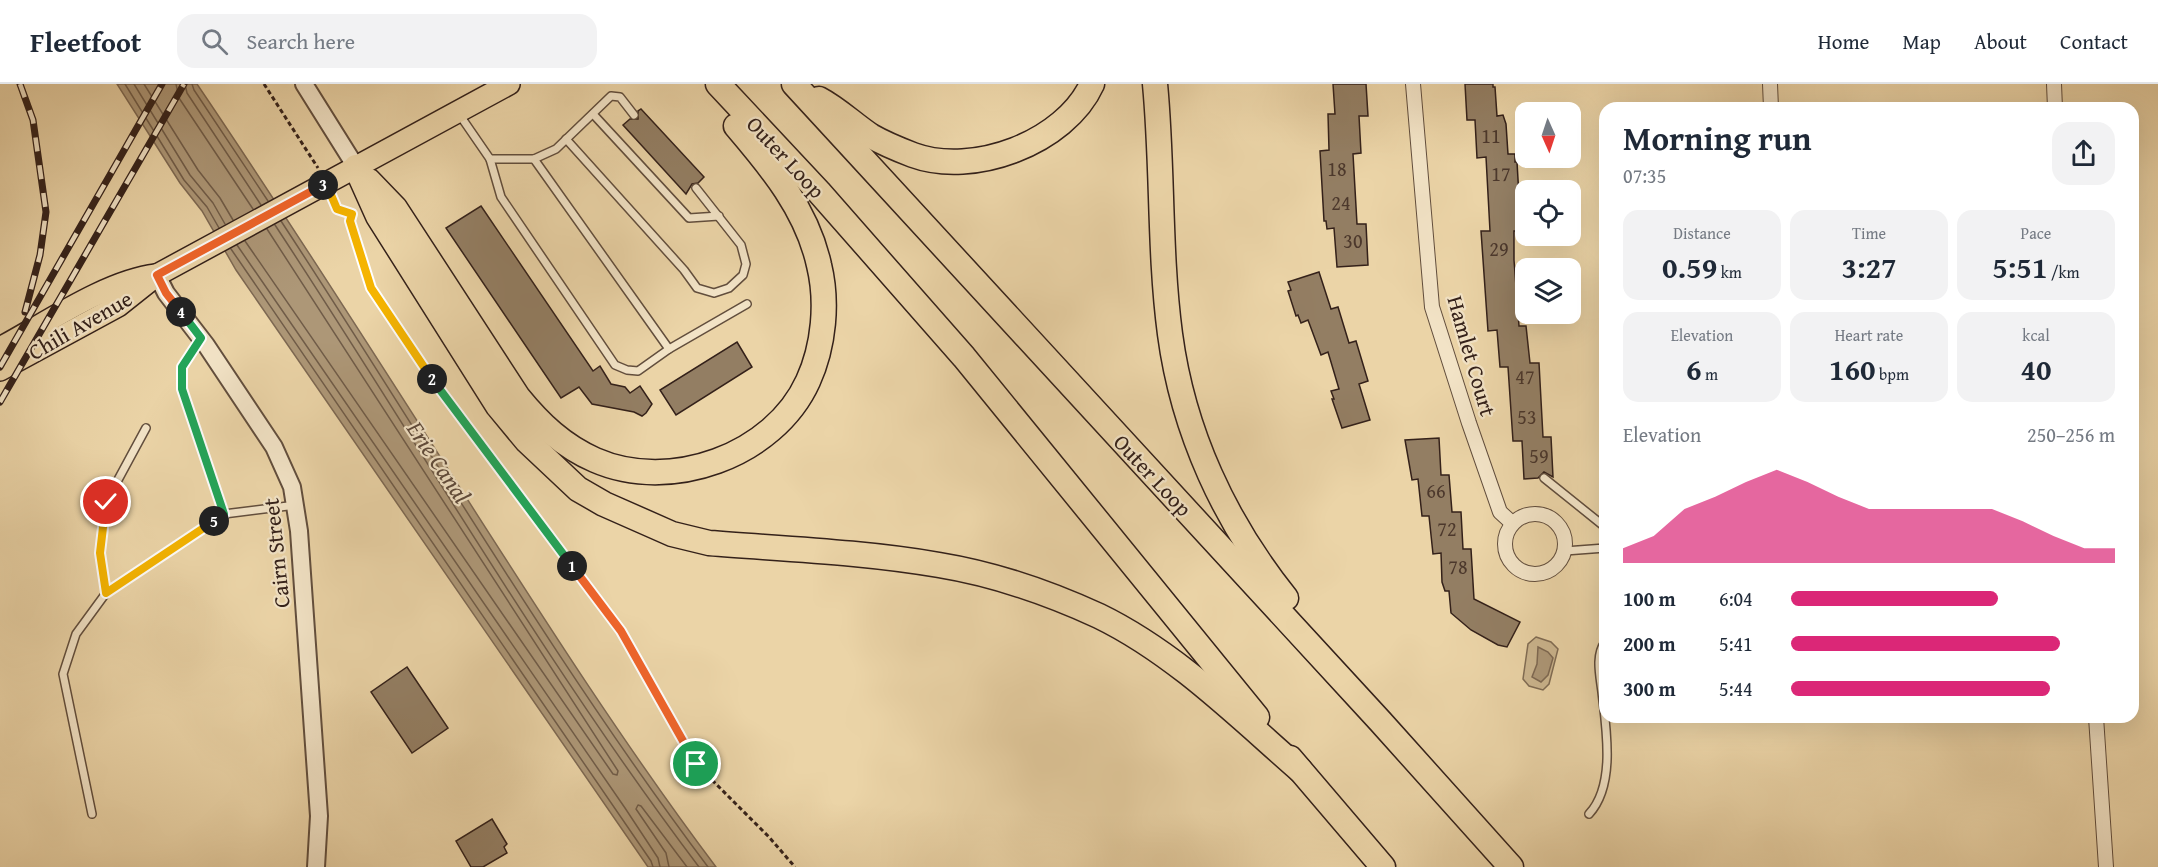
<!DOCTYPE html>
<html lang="en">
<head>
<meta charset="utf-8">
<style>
  body { margin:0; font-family:"Gentium Book Plus",serif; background:#f2f2f3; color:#1f2937; height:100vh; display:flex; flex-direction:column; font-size:22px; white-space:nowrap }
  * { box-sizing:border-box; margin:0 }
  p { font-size:20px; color:#747a83 }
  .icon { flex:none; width:33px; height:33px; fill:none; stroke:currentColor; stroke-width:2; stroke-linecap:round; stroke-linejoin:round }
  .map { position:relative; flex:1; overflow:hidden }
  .details { position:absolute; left:1599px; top:18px; width:540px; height:621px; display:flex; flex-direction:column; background:#fff; border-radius:18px; box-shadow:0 6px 24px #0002 }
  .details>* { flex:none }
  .needle { width:39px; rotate:177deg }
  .buttons { position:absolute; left:1515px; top:18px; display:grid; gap:12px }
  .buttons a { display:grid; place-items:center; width:66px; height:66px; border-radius:12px; background:#fff; box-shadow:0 6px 24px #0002; font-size:30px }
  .pin { position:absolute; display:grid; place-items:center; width:51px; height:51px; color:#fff; margin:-26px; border:3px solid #fff; border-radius:50%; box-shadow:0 2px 6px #0007 }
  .km { position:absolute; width:30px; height:30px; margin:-15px; border-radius:50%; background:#222; color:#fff; font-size:16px; line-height:30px; text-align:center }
  .round { display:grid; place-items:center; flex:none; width:63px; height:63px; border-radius:18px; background:#f2f2f3 }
  .summary { display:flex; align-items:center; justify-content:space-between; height:102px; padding:0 24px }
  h1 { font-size:33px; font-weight:600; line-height:45px }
  .stats { display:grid; grid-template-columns:repeat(3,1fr); gap:9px; height:102px; padding:6px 24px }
  .stats div { display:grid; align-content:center; border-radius:15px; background:#f2f2f3; text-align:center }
  .stats b { font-size:30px; font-weight:600 }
  .stats small { font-size:16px; font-weight:400 }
  .stats p { font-size:16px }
  .chart { height:168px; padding:12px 24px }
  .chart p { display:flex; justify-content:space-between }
  .chart svg { width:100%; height:108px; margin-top:6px; fill:#db2777; opacity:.7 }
  ul { padding:0 24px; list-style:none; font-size:20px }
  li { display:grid; grid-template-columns:96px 72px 1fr; align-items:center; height:45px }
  li i { height:15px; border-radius:8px; background:#db2777 }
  header { display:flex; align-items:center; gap:36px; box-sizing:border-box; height:84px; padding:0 30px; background:#fff; border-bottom:2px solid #e0e1e3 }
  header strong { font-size:28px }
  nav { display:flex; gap:33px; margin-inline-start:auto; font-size:21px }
  .search { width:420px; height:54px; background:#f2f2f3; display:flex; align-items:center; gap:15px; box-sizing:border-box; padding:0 21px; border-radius:18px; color:#747a83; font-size:22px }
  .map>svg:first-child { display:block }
  .green { fill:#ccb68f; stroke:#806c54; stroke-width:1.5 }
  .water { fill:#ad9777; stroke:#7d6852; stroke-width:1.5 }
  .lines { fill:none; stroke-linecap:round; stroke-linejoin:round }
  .shore { stroke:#705c48; stroke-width:1.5 }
  .building { fill:#937e63; stroke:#34211a; stroke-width:1.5 }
  .service-casing { stroke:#624e3d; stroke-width:10 }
  .minor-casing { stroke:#624e3d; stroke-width:16 }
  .tertiary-casing { stroke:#624e3d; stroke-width:20 }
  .primary-casing { stroke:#34211a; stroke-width:24 }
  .motorway-casing { stroke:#34211a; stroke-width:27 }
  .path { stroke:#34211a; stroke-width:3; stroke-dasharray:4.5 3; stroke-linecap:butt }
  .service { stroke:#f2e3c6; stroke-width:7 }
  .minor { stroke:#f2e3c6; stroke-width:14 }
  .tertiary { stroke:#f2e3c6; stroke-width:16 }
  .primary { stroke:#ebd4a7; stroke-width:21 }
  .motorway { stroke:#ebd4a7; stroke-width:24 }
  .rail-casing { stroke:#34211a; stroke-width:7 }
  .rail { stroke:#f2e3c6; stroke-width:4.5; stroke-dasharray:14; stroke-linecap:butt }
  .split-1-casing { stroke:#fff; stroke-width:12 }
  .split-2-casing { stroke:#fff; stroke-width:12 }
  .split-3-casing { stroke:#fff; stroke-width:12 }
  .split-4-casing { stroke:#fff; stroke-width:12 }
  .split-5-casing { stroke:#fff; stroke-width:12 }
  .split-6-casing { stroke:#fff; stroke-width:12 }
  .split-1 { stroke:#f0652b; stroke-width:8 }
  .split-2 { stroke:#22a559; stroke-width:8 }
  .split-3 { stroke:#f5b400; stroke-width:8 }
  .split-4 { stroke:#f0652b; stroke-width:8 }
  .split-5 { stroke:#22a559; stroke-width:8 }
  .split-6 { stroke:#f5b400; stroke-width:8 }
  .labels { text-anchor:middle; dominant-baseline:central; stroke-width:4.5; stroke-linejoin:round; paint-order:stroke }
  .number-label { font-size:20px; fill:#4c382c }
  .street-label { font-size:22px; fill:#34211a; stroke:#f2e3c6 }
  .water-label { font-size:24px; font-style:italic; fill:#5e4a3b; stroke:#f2e3c6 }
</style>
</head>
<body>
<header>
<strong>Fleetfoot</strong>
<div class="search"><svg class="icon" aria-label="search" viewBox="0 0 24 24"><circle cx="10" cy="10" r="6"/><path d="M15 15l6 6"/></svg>Search here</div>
<nav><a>Home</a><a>Map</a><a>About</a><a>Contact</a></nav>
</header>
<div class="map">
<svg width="2158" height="783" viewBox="0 0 2158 783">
  <rect width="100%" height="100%" fill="#ebd4a7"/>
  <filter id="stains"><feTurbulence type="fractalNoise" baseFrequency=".00333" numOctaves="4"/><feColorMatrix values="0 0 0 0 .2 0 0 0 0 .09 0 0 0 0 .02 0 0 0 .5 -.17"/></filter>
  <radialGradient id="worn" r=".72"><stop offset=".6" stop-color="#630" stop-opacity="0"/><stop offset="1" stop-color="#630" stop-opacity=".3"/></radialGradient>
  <!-- green -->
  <path class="green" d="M1536,553L1551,558L1558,565L1549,600L1543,606L1529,602L1523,595L1528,560Z"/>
  <!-- water -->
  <g class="water">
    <path d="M117,0H197C288,134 375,271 462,407C544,535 625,662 716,783H648L236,186L202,127L180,99Z"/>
    <path d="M1538,563L1548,568L1553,574L1548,591L1541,598L1532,593L1537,580Z"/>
  </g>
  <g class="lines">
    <!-- shore -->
    <g class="shore">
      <path d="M125,0L184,96L207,123L219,144"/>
      <path d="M134,0L190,91L213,119L225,140"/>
      <path d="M144,0L198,86L220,114L233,136"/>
      <path d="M176,0L179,14L253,125"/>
      <path d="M185,0L187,9L261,121"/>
      <path d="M192,0L194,6L268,117"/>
      <path d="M281,137C423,353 553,577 708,783"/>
      <path d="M275,141C416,355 544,578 699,783"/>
      <path d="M245,157L613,690L617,691L618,687L267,145"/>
      <path d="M237,161L625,724L658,774L660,783"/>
      <path d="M231,165L651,777L653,783"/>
      <path d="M669,783L666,769L636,725L638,721L641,722L687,783"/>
    </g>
  </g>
  <!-- building -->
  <g class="building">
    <path d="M1333,0H1366L1368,32H1359L1361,69L1353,70L1357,140H1366L1368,181L1337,183L1334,144L1327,145L1326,137H1324L1320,67L1329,66L1328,30H1335Z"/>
    <path d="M1465,0H1493V3H1495L1497,32L1503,31L1506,40L1508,70H1515V78H1517L1521,147H1514V176L1519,242H1526L1530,279H1539L1543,353H1551L1553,393L1544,388L1538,394L1524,395L1522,357H1513L1508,283H1500L1497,246L1488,247L1481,147H1490L1486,73L1477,74L1475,36H1467Z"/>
    <path d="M641,25L704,93L698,99L692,100L686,110L623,41L630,35H638V27Z"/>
    <path d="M481,122L593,287L600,282L611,300L625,303L630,309L640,302L652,320L646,329L642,332L634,328L592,320L579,303L561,314L446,144Z"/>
    <path d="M1319,188L1331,225L1338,223L1349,259L1356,257L1368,297L1359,300L1370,336L1342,344L1332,315H1334L1331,307L1339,305L1328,268L1321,271L1308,236L1301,239L1298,231L1296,232L1288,207L1291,206L1288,198Z"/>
    <path d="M737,258L752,283L676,331L660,306Z"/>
    <path d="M1439,354L1441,391H1449L1452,428H1461L1463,465H1471L1474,515L1520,538L1507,563L1498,561L1471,546L1451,529L1449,507H1445L1442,498L1441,469L1433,470L1429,432H1422L1418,395L1412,396L1405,356Z"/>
    <path d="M407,583L448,644L412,669L371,608Z"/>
    <path d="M492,735L507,760L504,763L507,769L483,783H471L456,757Z"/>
  </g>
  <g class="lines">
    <!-- service casing -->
    <g class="service-casing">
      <g id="service">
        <path d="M459,30L490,75L501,113L615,281L627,286L638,287L669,265L747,220"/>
        <path d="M593,30L689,134L719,132"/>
        <path d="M566,55L684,186L697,204L714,209L729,204L743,191L746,180L741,161L696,104"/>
        <path d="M490,75H534L556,65L611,12L620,13L634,31"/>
        <path d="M534,75L669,265"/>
        <path d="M200,256L182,283V305L224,430L296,421"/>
        <path d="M1544,394L1605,443"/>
        <path d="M1565,467L1605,464"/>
        <path d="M106,509L100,469L106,418L146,344"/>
        <path d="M92,730L63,590L76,550L106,509L224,430"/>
        <path d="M1589,730C1616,701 1606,644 1602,608C1600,591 1595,572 1605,558"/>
      </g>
    </g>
    <!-- minor casing -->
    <g class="minor-casing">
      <g id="minor">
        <path d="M1413,0L1432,223L1469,339L1500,428L1512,439"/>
        <path d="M1770,0L1771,24"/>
        <path d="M2054,0L2055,24"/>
        <circle cx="1535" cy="460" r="30"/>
        <path d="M2096,633L2106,783"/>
      </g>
    </g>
    <!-- tertiary casing -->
    <g class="tertiary-casing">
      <g id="tertiary">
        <path d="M304,0L356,83"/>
        <path d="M157,191L166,209L206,261L274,363L292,403L299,447L319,732L316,783"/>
      </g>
    </g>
    <!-- primary casing -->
    <g class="primary-casing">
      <g id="primary">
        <path d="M0,264C45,240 106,197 156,191"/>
        <path d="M0,286L118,222L157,191L509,0"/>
      </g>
    </g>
    <!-- motorway casing -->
    <g class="motorway-casing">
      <g id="motorway">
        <path d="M718,0L819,108L964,273L1257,633"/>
        <path d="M794,0L1380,637L1511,783"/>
        <path d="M1155,0C1163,83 1159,167 1170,250C1183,348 1225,438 1286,514"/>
        <path d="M819,15C838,25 853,40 871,52C883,59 900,66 913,71C973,93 1065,59 1092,0"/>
        <path d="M356,83L378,132L498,322L527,357L578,405L604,420L672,450L709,459C785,465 864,468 939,481C994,490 1049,509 1099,532C1175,569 1237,631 1300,686"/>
        <path d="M369,97L395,124L518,313C540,340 563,362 595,376C670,409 774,372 808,297C824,262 828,218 819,181C807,126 771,83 736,42"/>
        <path d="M1290,674L1383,783"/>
      </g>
    </g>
    <!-- path -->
    <g class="path">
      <path d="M264,0L318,84"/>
      <path d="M333,114L337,125L352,130L350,137L371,204L436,301L621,547L696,680L769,753L795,783"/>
    </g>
    <!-- service -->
    <use href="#service" class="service"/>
    <!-- minor -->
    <use href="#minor" class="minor"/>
    <!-- tertiary -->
    <use href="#tertiary" class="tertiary"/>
    <!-- primary -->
    <use href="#primary" class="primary"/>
    <!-- motorway -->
    <use href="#motorway" class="motorway"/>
    <!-- rail casing -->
    <g class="rail-casing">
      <g id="rail">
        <path d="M20,0L33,36L46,128L40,171L25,228"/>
        <path d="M0,283L162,0"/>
        <path d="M0,318L184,0"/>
      </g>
    </g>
    <!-- rail -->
    <use href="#rail" class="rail"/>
  </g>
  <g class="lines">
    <!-- split-1 casing -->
    <g class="split-1-casing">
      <path id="split-1" d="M572,482L621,547L696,680"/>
    </g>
    <!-- split-2 casing -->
    <g class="split-2-casing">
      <path id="split-2" d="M432,295L572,482"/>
    </g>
    <!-- split-3 casing -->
    <g class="split-3-casing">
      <path id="split-3" d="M323,101L326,99L337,125L352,130L350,137L371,204L432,295"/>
    </g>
    <!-- split-4 casing -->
    <g class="split-4-casing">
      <path id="split-4" d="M181,228L166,209L157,191L323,101"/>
    </g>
    <!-- split-5 casing -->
    <g class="split-5-casing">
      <path id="split-5" d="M181,228L201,254L182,283V305L224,430L214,437"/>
    </g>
    <!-- split-6 casing -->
    <g class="split-6-casing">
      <path id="split-6" d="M106,418L100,469L106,509L214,437"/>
    </g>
    <!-- split-1 -->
    <use href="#split-1" class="split-1"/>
    <!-- split-2 -->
    <use href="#split-2" class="split-2"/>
    <!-- split-3 -->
    <use href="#split-3" class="split-3"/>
    <!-- split-4 -->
    <use href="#split-4" class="split-4"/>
    <!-- split-5 -->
    <use href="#split-5" class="split-5"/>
    <!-- split-6 -->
    <use href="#split-6" class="split-6"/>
  </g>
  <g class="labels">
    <!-- number labels -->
    <g class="number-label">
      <text x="1491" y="51">11</text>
      <text x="1337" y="84">18</text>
      <text x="1501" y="89">17</text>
      <text x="1341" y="118">24</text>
      <text x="1353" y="156">30</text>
      <text x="1499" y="164">29</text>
      <text x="1525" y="292">47</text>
      <text x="1527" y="332">53</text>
      <text x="1539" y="371">59</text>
      <text x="1436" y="406">66</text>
      <text x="1447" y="444">72</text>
      <text x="1458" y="482">78</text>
    </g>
    <!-- street labels -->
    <g class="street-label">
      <text transform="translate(786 73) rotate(47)">Outer Loop</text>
      <text transform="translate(80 241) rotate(-30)">Chili Avenue</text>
      <text transform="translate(1472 272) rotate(74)">Hamlet Court</text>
      <text transform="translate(1153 391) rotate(47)">Outer Loop</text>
      <text transform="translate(276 469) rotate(-96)">Cairn Street</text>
    </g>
    <!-- water labels -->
    <g class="water-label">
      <text transform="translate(439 378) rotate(56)">Erie Canal</text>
    </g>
  </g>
  <rect width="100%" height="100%" filter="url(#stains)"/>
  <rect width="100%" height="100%" fill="url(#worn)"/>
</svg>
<div class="buttons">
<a><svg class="needle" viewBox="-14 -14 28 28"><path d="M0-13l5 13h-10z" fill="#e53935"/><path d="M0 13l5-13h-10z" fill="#747a83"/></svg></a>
<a><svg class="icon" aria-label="locate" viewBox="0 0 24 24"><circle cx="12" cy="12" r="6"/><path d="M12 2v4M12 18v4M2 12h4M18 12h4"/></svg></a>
<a><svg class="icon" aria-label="layers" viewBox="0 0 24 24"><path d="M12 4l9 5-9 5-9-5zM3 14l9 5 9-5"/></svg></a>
</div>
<div class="pin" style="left:696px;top:680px;background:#1e9e55"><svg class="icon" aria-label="arrive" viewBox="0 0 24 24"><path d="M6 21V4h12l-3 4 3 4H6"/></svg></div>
<div class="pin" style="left:106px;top:418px;background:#d93025"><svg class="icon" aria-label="check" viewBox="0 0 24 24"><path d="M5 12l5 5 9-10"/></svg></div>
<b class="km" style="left:572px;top:482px">1</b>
<b class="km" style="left:432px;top:295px">2</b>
<b class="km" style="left:323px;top:101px">3</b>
<b class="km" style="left:181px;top:228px">4</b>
<b class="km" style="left:214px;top:437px">5</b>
<section class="details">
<div class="summary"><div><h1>Morning run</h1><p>07:35</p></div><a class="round"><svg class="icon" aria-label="share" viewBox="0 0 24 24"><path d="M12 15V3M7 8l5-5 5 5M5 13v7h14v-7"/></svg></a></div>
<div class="stats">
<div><p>Distance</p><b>0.59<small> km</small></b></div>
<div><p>Time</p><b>3:27</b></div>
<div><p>Pace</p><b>5:51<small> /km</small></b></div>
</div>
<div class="stats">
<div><p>Elevation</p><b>6<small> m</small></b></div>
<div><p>Heart rate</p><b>160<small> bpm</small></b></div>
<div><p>kcal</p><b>40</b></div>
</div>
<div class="chart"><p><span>Elevation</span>250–256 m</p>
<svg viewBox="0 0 160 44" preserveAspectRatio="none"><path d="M0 44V38L10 33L20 22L30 17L40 11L50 6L60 11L70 17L80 22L90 22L100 22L110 22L120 22L130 27L140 33L150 38L160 38V44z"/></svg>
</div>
<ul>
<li><b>100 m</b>6:04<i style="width:64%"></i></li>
<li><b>200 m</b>5:41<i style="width:83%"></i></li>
<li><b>300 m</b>5:44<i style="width:80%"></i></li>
</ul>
</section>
</div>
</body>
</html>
